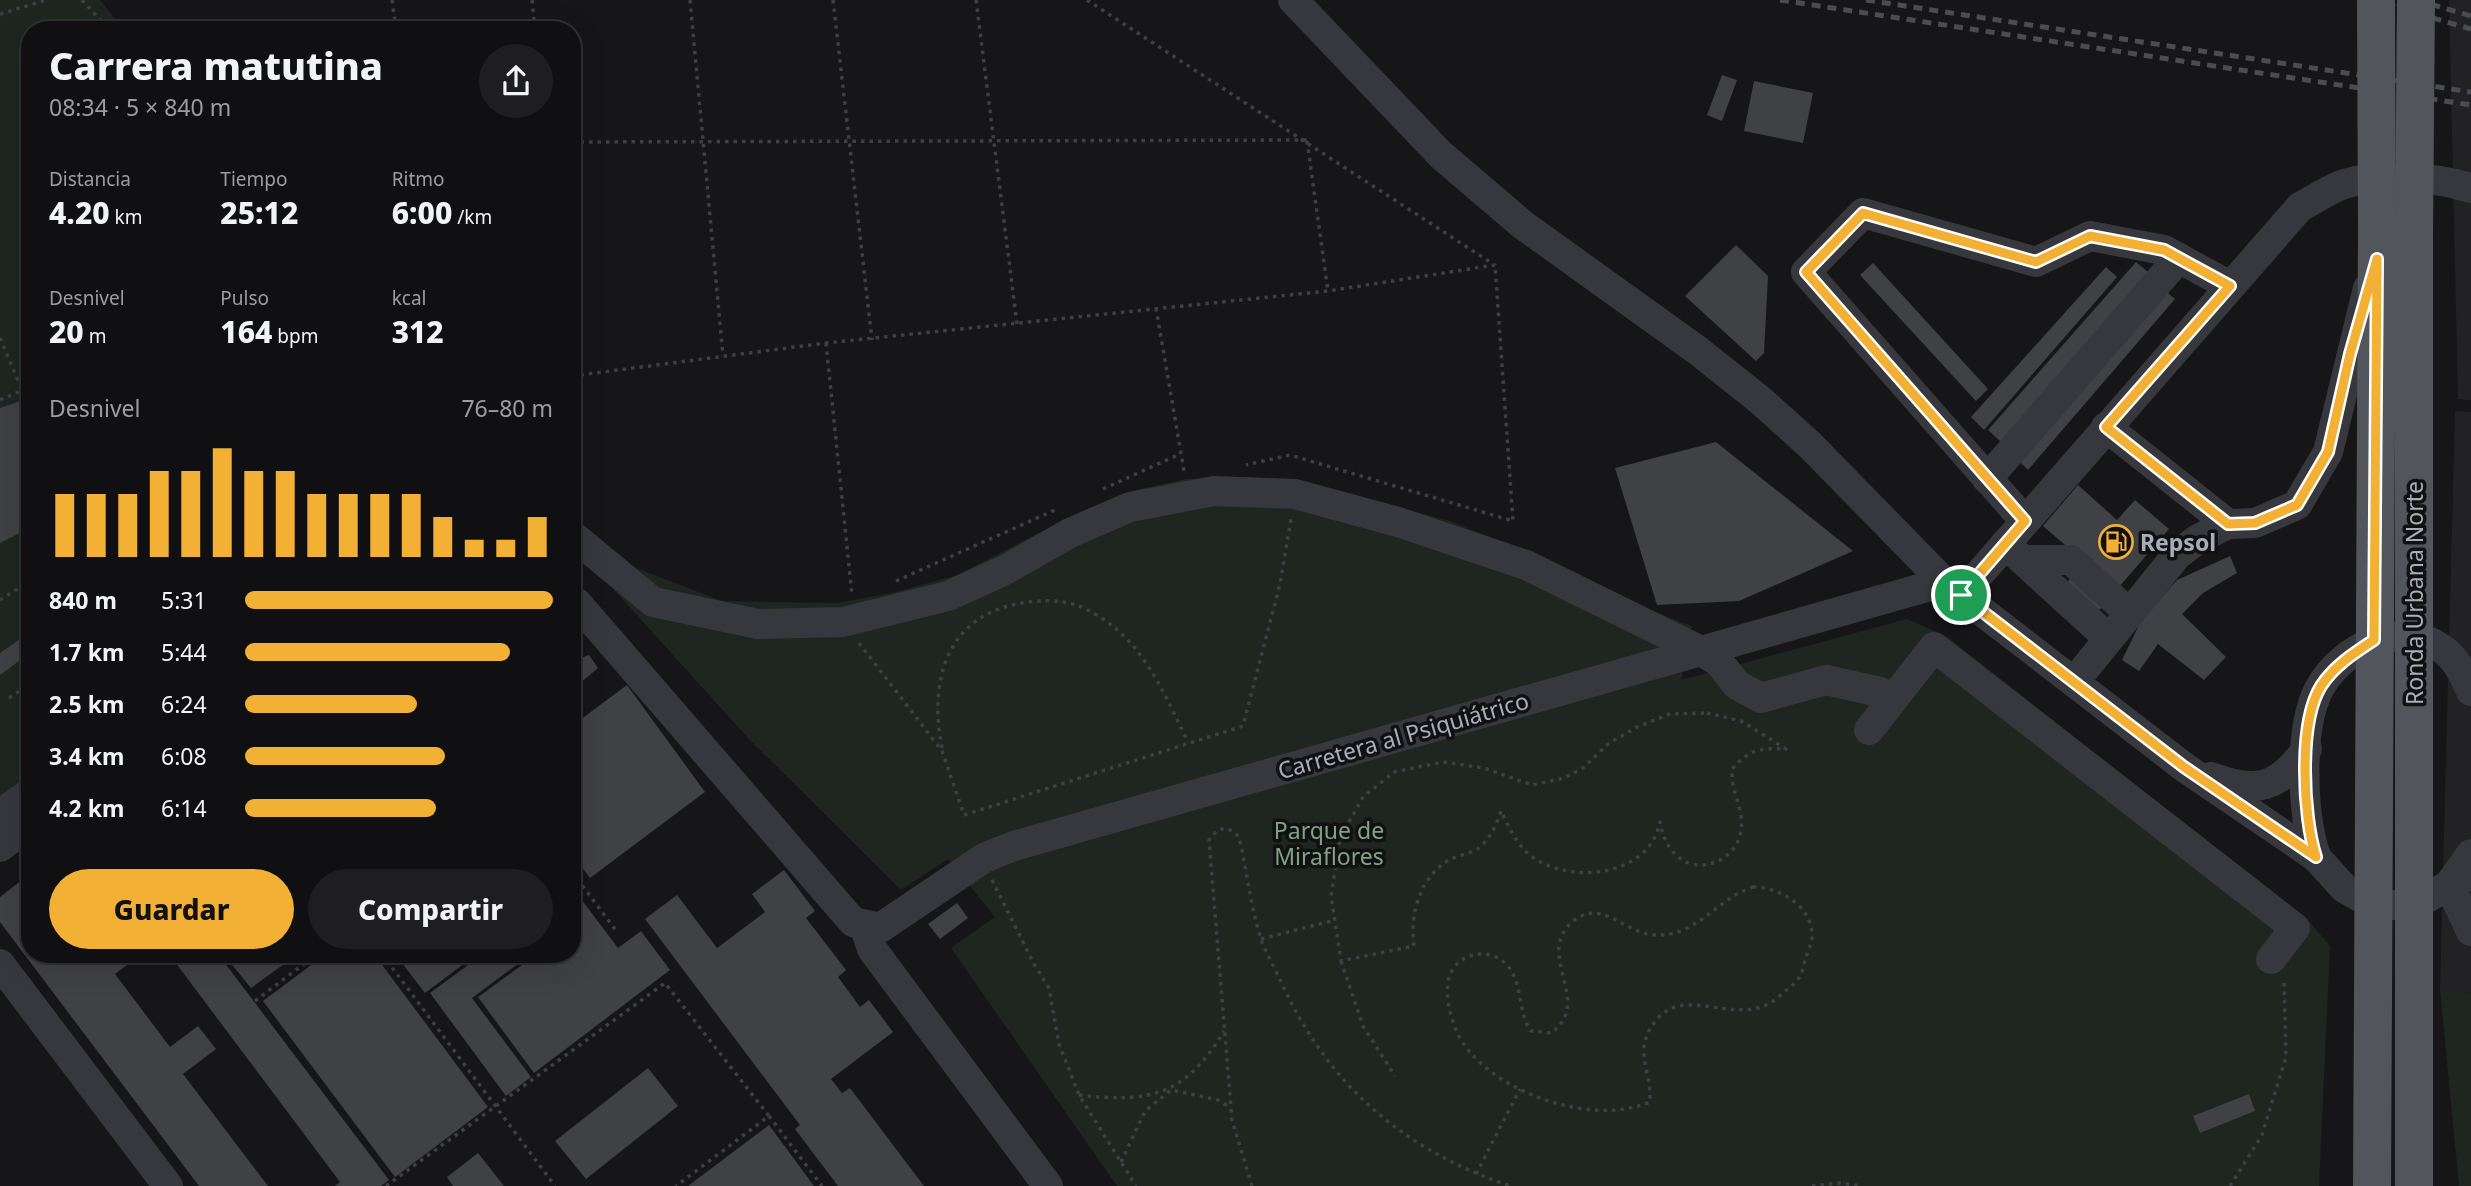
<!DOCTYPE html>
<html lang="es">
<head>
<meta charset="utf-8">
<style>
  body { margin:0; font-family:"Noto Sans",sans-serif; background:#1e1e20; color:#f1f3f6; height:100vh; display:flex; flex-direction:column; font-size:26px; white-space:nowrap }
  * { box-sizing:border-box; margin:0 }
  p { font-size:23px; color:#9c9d9f }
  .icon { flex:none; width:38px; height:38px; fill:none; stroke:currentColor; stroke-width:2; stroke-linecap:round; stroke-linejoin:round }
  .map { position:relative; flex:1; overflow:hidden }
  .details { position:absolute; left:21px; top:21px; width:560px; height:942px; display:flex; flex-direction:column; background:#101012; border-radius:28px; box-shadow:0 7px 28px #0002,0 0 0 2px #303032 }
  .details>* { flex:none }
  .pin { position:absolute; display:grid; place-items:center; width:60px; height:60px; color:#fff; margin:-30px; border:4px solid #fff; border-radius:50%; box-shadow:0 2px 7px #0007 }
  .round { display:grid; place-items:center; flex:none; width:74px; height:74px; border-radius:37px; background:#1e1e20 }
  .summary { display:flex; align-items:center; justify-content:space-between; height:119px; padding:0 28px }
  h1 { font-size:38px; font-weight:800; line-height:52px }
  .stats { display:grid; grid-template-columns:repeat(3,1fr); gap:10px; height:119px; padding:7px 28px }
  .stats div { display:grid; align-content:center }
  .stats b { font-size:30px; font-weight:800 }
  .stats small { font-size:19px; font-weight:400 }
  .stats p { font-size:19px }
  .chart { height:196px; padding:14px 28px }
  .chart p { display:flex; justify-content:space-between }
  .chart svg { width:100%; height:126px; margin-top:7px; stroke:#f2b134; stroke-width:6 }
  .action { display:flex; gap:14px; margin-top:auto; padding:14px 28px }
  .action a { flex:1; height:80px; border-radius:42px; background:#f2b134; color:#111; font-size:28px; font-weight:800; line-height:80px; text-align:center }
  .action a+a { background:#1e1e20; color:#f1f3f6 }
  ul { padding:0 28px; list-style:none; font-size:23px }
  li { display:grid; grid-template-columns:112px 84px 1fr; align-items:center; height:52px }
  li i { height:18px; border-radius:9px; background:#f2b134 }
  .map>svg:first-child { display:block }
  .built { fill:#222225 }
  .green { fill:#1e261f }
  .building { fill:#404145 }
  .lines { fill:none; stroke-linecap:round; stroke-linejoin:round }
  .path { stroke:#3d3f44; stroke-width:3.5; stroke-dasharray:3.5 5; stroke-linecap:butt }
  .minor { stroke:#37383d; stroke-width:30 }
  .major { stroke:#53555c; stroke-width:38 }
  .rail { stroke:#4a4c52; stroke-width:5; stroke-dasharray:9 7; stroke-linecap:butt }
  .major-bridge { stroke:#53555c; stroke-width:38 }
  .route-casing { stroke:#fff; stroke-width:14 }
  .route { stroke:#f2b134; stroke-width:9 }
  .labels { text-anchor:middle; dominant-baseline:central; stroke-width:7; stroke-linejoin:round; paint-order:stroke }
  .poi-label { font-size:23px; font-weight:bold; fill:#a8adb8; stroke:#111113; text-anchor:start }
  .street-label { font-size:23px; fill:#a8adb8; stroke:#111113 }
  .park-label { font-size:23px; fill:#7fa381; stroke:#111113 }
</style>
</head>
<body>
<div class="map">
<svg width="2471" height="1186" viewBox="0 0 2471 1186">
  <rect width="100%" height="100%" fill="#161618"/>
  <!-- built -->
  <g class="built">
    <path d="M2449,0H2471V400L2458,399Z"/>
    <path d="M2455,411L2471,412V993L2440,990Z"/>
  </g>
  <!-- green -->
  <g class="green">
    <path d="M0,0H100L124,30H30V804L0,826Z"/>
    <path d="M1250,477L1315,485L1450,521L1573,571L1622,600L1692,626L1681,680L1907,619L1946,636L2308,920L2330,946L2319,1186H1117L951,948L995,917L948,859L901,890L748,738L606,581L602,555L722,601L837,603L896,592L957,575L1080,512L1136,490L1186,479Z"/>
    <path d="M2440,990L2471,993V1186H2459Z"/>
  </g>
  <!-- building -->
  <g class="building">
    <path d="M1722,75L1737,80L1722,121L1707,115Z"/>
    <path d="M1754,81L1813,93L1803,143L1744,131Z"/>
    <path d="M1736,245L1768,276L1764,353L1756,361L1685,296Z"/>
    <path d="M2136,262L2148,272L2001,442L1988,430Z"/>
    <path d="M1873,263L1988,389L1976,401L1860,275Z"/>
    <path d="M2106,267L2117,277L1984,430L1971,417Z"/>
    <path d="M2163,289L2175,299L2028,470L2015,457Z"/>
    <path d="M30,398V528L0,543V408Z"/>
    <path d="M1716,442L1853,551L1739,601L1657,605L1615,468Z"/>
    <path d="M2078,485L2117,520L2135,500L2169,529L2094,616L2062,588L2085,562L2043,526Z"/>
    <path d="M2230,556L2237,573L2203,593L2182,614L2226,657L2204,680L2158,644L2139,671L2122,660L2141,621L2177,580Z"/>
    <path d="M30,632V653L0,675V653Z"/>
    <path d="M589,655L598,668L572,690V661Z"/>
    <path d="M627,685L705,792L590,878L572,854V726Z"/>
    <path d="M30,707V727L20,714Z"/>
    <path d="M784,870L815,911L806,918L846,970L838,977L860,1007L869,1000L893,1032L831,1079L842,1093L850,1088L924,1186H838L795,1129L800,1125L645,919L677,895L717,948L765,912L752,894Z"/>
    <path d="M30,874V954H142L115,974L170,1047L198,1026L216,1049L183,1074L268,1186H199L0,922V897Z"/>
    <path d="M572,887L618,948L641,931L670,970L534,1073L478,997L537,954H572Z"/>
    <path d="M957,903L968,918L940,939L928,924Z"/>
    <path d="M169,954H218L389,1180L381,1186H335L340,1182Z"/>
    <path d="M223,954H298L251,988Z"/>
    <path d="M326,954H374L488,1107L395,1177L263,1001Z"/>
    <path d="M395,954H477L425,993Z"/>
    <path d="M483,954H531L472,998L531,1077L506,1096L430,993Z"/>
    <path d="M648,1068L678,1106L586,1179L555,1141Z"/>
    <path d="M2249,1094L2255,1111L2200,1133L2193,1116Z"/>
    <path d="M769,1125L814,1186H688Z"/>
    <path d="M478,1153L504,1186H453L447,1177Z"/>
  </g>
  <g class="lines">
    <!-- path -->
    <g class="path">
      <path d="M82,0L110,30"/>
      <path d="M392,0L396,30"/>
      <path d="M532,0L535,30"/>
      <path d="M690,0L723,356"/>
      <path d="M833,0L872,340"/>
      <path d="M976,0L1017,324"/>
      <path d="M1087,0L1493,264"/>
      <path d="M0,14L46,0"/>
      <path d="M1307,141L1328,291"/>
      <path d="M572,142L1307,140"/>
      <path d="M1156,308L1184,471"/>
      <path d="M0,338L22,390"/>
      <path d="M826,343L852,595"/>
      <path d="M572,376L826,343L1328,291L1495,265L1513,521L1290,455L1246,465"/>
      <path d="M0,400L30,387"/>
      <path d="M1103,489L1180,454"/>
      <path d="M896,581L1055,510"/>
      <path d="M0,600L30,581"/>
      <path d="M859,643L942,751L964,815L1243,726L1280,584L1291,519"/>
      <path d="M9,698L30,684"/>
      <path d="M1707,713L1741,721L1786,749C1761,748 1749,749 1732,769C1730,794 1748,813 1739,838C1732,861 1701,873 1681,859C1668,850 1663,837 1660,822C1649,876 1575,884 1535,859C1518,848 1510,829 1501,811C1497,823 1492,835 1483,844C1475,854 1460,854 1449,860C1419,878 1410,914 1414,946L1341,961L1331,896L1340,838L1363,797L1394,772L1443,762L1484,768L1532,785L1564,778L1583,768L1608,744L1637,727L1670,714Z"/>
      <path d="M942,748C928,678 948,611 1029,602C1053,599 1074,601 1095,614C1144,642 1164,694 1188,742"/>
      <path d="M572,872L618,933"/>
      <path d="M992,880L1034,964L1049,988L1059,1044L1079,1095L1136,1186"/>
      <path d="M1753,887C1779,887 1813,906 1812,937C1812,943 1808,951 1806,957C1804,963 1803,972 1799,978C1794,985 1783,993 1776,999C1739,1028 1689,986 1659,1017C1630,1049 1652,1068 1650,1102C1591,1128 1482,1090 1456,1030C1450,1016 1446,997 1448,983C1452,955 1485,945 1505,963C1524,981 1517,1013 1531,1031L1551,1033C1596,1001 1530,952 1576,919C1603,900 1626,934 1655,935C1697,937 1716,899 1753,887Z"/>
      <path d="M1261,939L1335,920"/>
      <path d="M382,954L555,1186"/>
      <path d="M1341,961L1363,1026L1395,1076"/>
      <path d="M255,1001L317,954"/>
      <path d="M1079,1095C1150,1103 1185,1096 1224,1031"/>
      <path d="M769,1116L822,1186"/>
      <path d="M1121,1162L1145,1111L1171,1090L1218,1100L1231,1108"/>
      <path d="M1476,1174L1520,1089"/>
      <path d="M386,1186L665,983L769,1116L676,1186"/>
      <path d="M1252,1186L1232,1120L1209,840C1218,827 1227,824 1239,837C1247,870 1250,903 1260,936C1265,952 1275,968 1282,984C1330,1087 1404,1150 1510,1186"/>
      <path d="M1812,1186L1839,1183L1862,1186"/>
      <path d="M2230,1186L2262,1135L2286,1057L2284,981"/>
    </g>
    <!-- minor -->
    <g class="minor">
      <path d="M1293,0L1441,155L1523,225L1697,350L1760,400L1810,445L1944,582L2184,767L2316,857L2344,888L2374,905H2415L2449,885L2471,854"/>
      <path d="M2106,427L2228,524L2255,523L2297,505L2328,452L2368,288"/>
      <path d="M1987,479L2179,258"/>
      <path d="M2025,521L1806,272L1863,213L2036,262L2090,236L2164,250L2230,286"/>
      <path d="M572,535L653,602L758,624L843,622L948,596L1005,570L1070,533L1130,507L1214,491L1295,494L1398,522L1526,565L1699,650L1719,662L1737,685L1761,698L1826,680L1880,692L1892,701"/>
      <path d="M2005,544L2108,638"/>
      <path d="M2023,560H2071L2129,613"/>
      <path d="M1961,595L2300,207C2314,200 2329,189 2344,184C2383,172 2433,177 2471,188"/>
      <path d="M572,601L577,603L853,922L880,928L984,858L1014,846L1944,582"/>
      <path d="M2074,682L2177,555L2198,539L2228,524"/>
      <path d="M1869,730L1934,647L2295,928L2271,959"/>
      <path d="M2211,777C2257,794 2277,789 2307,749"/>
      <path d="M0,814L30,793"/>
      <path d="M0,847L30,824"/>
      <path d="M2316,857C2302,814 2298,730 2319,689C2341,648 2399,619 2441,648C2456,658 2464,675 2471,691"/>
      <path d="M2465,877L2449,885L2471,931"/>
      <path d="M864,925L872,949L1048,1186"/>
      <path d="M0,964L168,1186"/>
    </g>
    <!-- major -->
    <g class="major">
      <path d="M2372,1186L2377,233"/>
      <path d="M2414,1186V233"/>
    </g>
    <!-- rail -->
    <g class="rail">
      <path d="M1780,0L2471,105"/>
      <path d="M1866,0L2471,92"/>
      <path d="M2371,0L2471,29"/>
      <path d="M2416,0L2471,16"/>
    </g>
    <!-- major-bridge -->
    <g class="major-bridge">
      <path d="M2376,0L2377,233"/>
      <path d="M2414,233L2416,0"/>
    </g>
  </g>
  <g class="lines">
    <!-- route casing -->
    <g class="route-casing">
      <path id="route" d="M1863,213L2036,262L2090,236L2164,250L2230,286L2106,427L2228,524L2255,523L2297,505L2328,452L2350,354L2377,259L2374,640C2354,653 2334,666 2321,686C2298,723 2303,817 2316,857L2184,767L1961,595L2025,521L1806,272Z"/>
    </g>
    <!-- route -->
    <use href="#route" class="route"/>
  </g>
  <!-- icons -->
  <defs>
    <g id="fuel-ring" transform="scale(1.75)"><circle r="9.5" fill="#111113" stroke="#f2b134" stroke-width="1.5"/><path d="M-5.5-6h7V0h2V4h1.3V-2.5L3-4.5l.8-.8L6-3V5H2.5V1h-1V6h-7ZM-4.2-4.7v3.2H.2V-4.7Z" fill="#f2b134"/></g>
  </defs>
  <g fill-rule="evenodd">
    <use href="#fuel-ring" x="2116" y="542"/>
  </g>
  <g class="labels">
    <!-- poi labels -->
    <g class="poi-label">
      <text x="2140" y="542">Repsol</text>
    </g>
    <!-- street labels -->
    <g class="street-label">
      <text transform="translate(2414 593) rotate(-90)">Ronda Urbana Norte</text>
      <text transform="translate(1403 735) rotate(-16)">Carretera al Psiquiátrico</text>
    </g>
    <!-- park labels -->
    <g class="park-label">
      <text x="1329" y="830">Parque de<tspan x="1329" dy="26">Miraflores</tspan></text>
    </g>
  </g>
</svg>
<div class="pin" style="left:1961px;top:595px;background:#1e9e55"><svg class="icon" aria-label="arrive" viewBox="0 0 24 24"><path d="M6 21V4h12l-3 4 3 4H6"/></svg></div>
<section class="details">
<div class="summary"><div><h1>Carrera matutina</h1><p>08:34 · 5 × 840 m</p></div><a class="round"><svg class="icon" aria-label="share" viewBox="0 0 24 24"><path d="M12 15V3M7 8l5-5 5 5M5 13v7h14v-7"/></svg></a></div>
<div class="stats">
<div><p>Distancia</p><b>4.20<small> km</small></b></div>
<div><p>Tiempo</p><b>25:12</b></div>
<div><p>Ritmo</p><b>6:00<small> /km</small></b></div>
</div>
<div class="stats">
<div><p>Desnivel</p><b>20<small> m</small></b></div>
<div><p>Pulso</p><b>164<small> bpm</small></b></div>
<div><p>kcal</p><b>312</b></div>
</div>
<div class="chart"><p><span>Desnivel</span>76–80 m</p>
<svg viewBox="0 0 160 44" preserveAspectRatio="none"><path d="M5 44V22M15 44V22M25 44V22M35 44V14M45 44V14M55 44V6M65 44V14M75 44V14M85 44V22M95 44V22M105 44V22M115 44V22M125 44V30M135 44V38M145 44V38M155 44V30"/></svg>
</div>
<ul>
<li><b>840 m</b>5:31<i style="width:100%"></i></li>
<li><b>1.7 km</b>5:44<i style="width:86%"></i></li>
<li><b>2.5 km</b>6:24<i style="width:56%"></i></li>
<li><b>3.4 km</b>6:08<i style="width:65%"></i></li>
<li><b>4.2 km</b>6:14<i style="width:62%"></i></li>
</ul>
<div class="action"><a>Guardar</a><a>Compartir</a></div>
</section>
</div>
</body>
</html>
